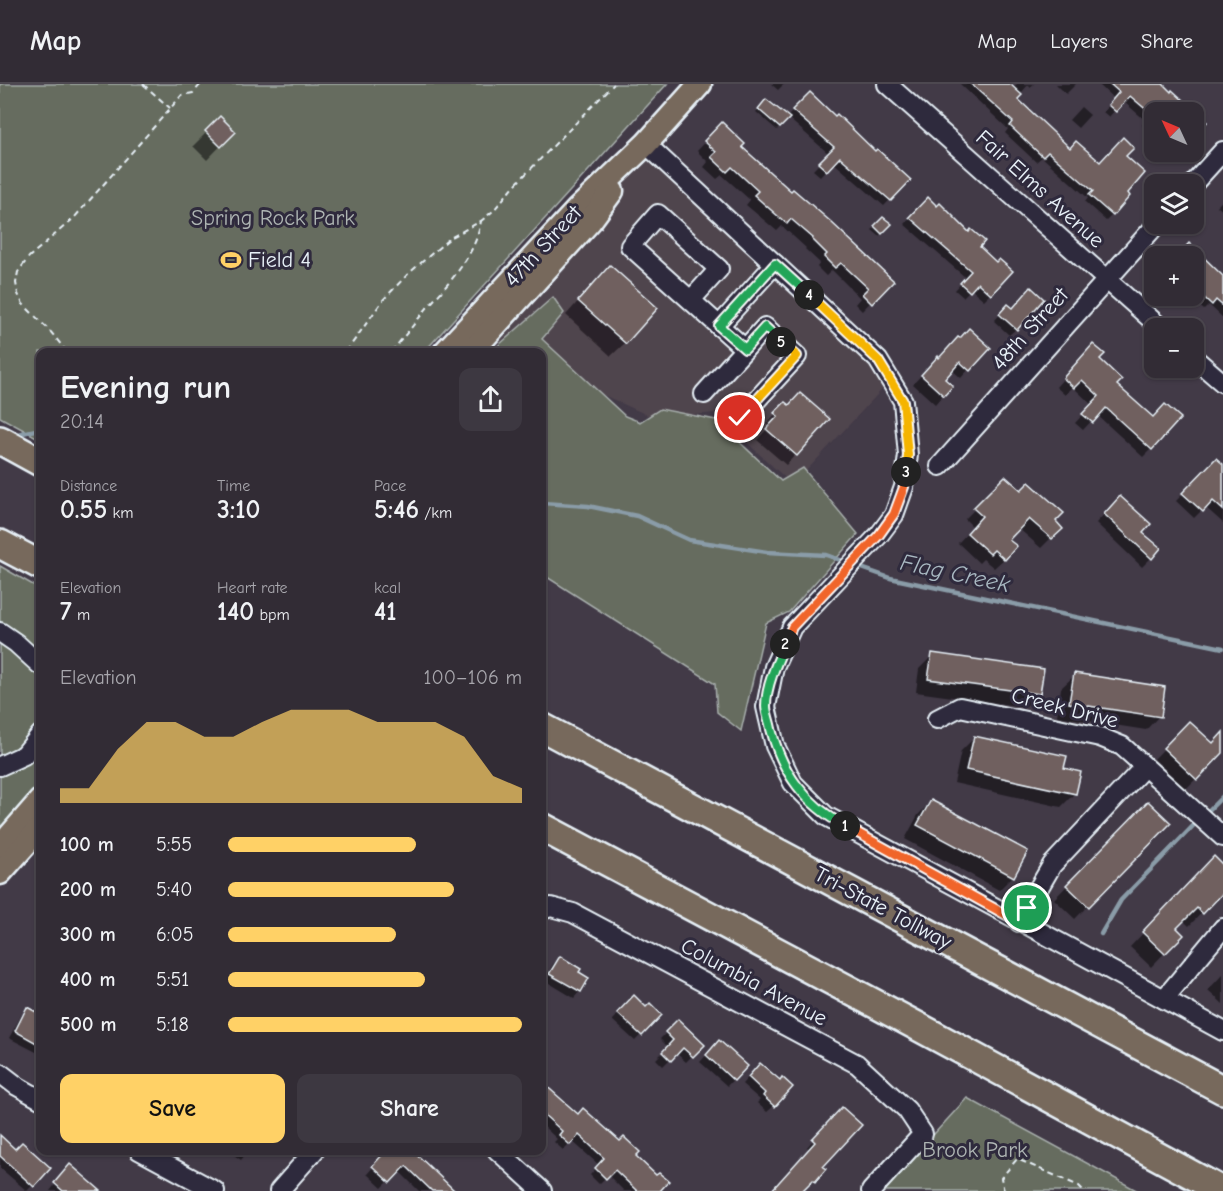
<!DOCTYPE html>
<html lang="en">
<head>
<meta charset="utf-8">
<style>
  body { margin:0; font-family:"Comic Neue",sans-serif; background:#3d3841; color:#f1f3f6; height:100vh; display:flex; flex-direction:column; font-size:22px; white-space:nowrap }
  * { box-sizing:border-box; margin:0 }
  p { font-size:20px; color:#a8a7ad }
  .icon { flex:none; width:33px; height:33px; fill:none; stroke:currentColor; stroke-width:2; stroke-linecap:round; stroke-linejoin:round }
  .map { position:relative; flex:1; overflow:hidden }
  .details { position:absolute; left:36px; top:264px; width:510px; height:807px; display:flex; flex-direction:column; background:#322c35; border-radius:12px; box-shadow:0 2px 4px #0004,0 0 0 2px #4d4850 }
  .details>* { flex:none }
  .needle { width:39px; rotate:314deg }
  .buttons { position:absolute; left:1144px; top:18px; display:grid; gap:12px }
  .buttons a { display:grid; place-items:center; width:60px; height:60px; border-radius:12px; background:#322c35; box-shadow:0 2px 4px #0004,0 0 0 2px #4d4850; font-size:30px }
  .pin { position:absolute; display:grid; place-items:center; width:51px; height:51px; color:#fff; margin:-26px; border:3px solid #fff; border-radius:50%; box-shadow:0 2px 6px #0007 }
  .km { position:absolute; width:30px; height:30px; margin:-15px; border-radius:50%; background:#222; color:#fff; font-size:16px; line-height:30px; text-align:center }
  .round { display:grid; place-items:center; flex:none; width:63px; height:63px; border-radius:12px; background:#3d3841 }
  .head { display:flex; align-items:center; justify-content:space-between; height:102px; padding:0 24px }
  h1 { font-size:33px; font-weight:600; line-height:45px }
  .figures { display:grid; grid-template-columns:repeat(3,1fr); gap:9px; height:102px; padding:6px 24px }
  .figures div { display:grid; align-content:center }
  .figures b { font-size:26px; font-weight:600 }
  .figures small { font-size:16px; font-weight:400 }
  .figures p { font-size:16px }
  .chart { height:168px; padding:12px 24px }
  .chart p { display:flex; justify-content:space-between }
  .chart svg { width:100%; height:108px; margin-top:6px; fill:#ffd166; opacity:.7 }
  .button { display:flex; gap:12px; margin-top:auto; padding:12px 24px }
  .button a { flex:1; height:69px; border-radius:12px; background:#ffd166; color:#111; font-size:24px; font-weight:600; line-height:69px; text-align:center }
  .button a+a { background:#3d3841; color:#f1f3f6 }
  ul { padding:0 24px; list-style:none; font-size:20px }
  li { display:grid; grid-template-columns:96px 72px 1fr; align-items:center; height:45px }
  li i { height:15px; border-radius:8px; background:#ffd166 }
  header { display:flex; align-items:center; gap:36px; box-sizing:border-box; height:84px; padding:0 30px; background:#322c35; border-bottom:2px solid #4d4850 }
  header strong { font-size:28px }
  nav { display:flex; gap:33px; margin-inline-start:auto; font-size:21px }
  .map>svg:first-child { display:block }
  .built { fill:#50454e }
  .green { fill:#666c5f; stroke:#a7aeac; stroke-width:1.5 }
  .shadow { fill:#0007 }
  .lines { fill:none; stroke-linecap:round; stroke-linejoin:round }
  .stream { stroke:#8a9ca8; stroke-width:4.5 }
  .building { fill:#70605e; stroke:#e8f1f8; stroke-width:1.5 }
  .minor-casing { stroke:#e8f1f8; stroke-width:22 }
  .major-casing { stroke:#e8f1f8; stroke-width:27 }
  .highway-casing { stroke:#e8f1f8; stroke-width:32 }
  .path { stroke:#e8f1f8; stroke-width:2; stroke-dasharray:6 4.5; stroke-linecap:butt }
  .minor { stroke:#2f2a3d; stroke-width:18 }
  .major { stroke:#77695c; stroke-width:22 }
  .highway { stroke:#77695c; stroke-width:27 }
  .split-1-casing { stroke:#fff; stroke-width:12 }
  .split-2-casing { stroke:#fff; stroke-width:12 }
  .split-3-casing { stroke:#fff; stroke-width:12 }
  .split-4-casing { stroke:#fff; stroke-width:12 }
  .split-5-casing { stroke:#fff; stroke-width:12 }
  .split-6-casing { stroke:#fff; stroke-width:12 }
  .split-1 { stroke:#f0652b; stroke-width:8 }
  .split-2 { stroke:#22a559; stroke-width:8 }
  .split-3 { stroke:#f0652b; stroke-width:8 }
  .split-4 { stroke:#f5b400; stroke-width:8 }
  .split-5 { stroke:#22a559; stroke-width:8 }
  .split-6 { stroke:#f5b400; stroke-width:8 }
  .labels { text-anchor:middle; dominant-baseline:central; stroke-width:6; stroke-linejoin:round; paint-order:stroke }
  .street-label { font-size:22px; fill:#e8f1f8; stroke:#2f2a3d }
  .park-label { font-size:22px; fill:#aeb5b3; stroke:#2f2a3d }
  .poi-label { font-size:22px; fill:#e8f1f8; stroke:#2f2a3d; text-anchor:start }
  .water-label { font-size:24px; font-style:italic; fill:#a9b9c2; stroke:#2f2a3d }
</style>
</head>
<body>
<header>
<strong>Map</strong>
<nav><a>Map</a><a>Layers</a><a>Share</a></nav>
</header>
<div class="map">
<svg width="1223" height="1107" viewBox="0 0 1223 1107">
  <rect width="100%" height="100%" fill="#423a47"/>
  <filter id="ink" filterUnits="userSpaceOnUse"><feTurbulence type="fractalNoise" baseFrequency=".0167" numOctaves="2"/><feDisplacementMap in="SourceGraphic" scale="12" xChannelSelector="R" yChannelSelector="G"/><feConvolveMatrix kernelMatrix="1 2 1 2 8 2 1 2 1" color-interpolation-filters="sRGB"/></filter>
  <g filter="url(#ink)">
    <!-- built -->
    <path class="built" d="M646,66L876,279L888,299L793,401L715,329L654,334L542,283V268H509L486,258Z"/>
    <!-- green -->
    <g class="green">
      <path d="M0,0H667L424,268H40V355L0,333Z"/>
      <path d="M553,213L564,229L542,255L625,332L640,338L660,325L716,336L781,397L803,384L858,450L789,528L766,539L741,647L717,628L715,600L547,493L542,492V268H491Z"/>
      <path d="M0,482L40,505V700L0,747Z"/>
      <path d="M967,1014L1138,1107H882Z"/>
    </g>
    <!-- shadow -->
    <g class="shadow">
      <path d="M771,0H784L778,6Z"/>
      <path d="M960,0H1008L1013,4L1017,0H1034L1030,3L1028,1L1016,15L1070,65L1100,80L1124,73L1125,109L1112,131L1106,137L1085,118L1088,114L1042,73L1036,78L1005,49L1008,45Z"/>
      <path d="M1056,0H1076L1066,10Z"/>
      <path d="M1098,0H1161L1194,28H1155V53L1142,41L1146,37L1123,17L1109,33L1103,28L1114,15Z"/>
      <path d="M810,10L875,69L909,96L884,122L833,78L820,92L813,86L829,70L788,34L777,46L756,28L766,17L786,34Z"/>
      <path d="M1081,23L1090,31L1078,44L1069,36Z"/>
      <path d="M220,35L234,48L207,76L193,62Z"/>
      <path d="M722,41L740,63L891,197L862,227L855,220L860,214L832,186L826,192L817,183L820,179L805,165L806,164L782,142L777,147L746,121L750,116L722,91L717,95L704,83L708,78L697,67Z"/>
      <path d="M1223,116V127L1217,122Z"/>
      <path d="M922,121L990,210L984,216L971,205L963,213L955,206L966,194L904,140Z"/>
      <path d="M883,135L889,140L879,152L872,146Z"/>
      <path d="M1189,161L1223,194V234L1209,221L1204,226L1188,212H1194V172H1178Z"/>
      <path d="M597,196L625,259L611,272L566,231Z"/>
      <path d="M1008,222L1016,245L1009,251L994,237Z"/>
      <path d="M959,256L969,285L961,294L951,285L943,295V311L935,320L913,300L929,283Z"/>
      <path d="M1085,270L1098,275L1115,301L1151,365L1143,373L1097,331L1083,346L1075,339L1092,321L1073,303L1065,311L1056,303Z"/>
      <path d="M785,320L828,335L786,381L757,356L769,343L766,340Z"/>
      <path d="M1216,376L1223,382V439L1205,423L1194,434L1176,417Z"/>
      <path d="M1005,394L1061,444L1041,464L1018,444L1007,456L1004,475L994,484L983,475L979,479L958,459L973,443L965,435Z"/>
      <path d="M1111,423L1141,449L1151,474L1142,483L1096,439Z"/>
      <path d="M933,571L1039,609L1025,623L916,608L919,585Z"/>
      <path d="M1075,591L1159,632L1146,646L1057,632L1061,604Z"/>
      <path d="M1189,639L1213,661L1223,660V667L1186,705L1154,675Z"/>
      <path d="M974,654L1063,685L1075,709L1061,723L954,699L961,667Z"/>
      <path d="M932,717L1013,792L999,806L905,755L918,731Z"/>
      <path d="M1148,719L1168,739L1075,835L1054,815Z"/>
      <path d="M1223,783V807L1189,842L1183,836L1175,844L1182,851L1151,883L1130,863L1201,788Z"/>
      <path d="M560,874L577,889L580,907L574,914L544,896L553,880Z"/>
      <path d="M1223,890V920L1208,906Z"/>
      <path d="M634,913L646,925L660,931L635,957L612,936Z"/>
      <path d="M28,925L40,932V970L9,954L21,932Z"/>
      <path d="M678,937L703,961L686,978L676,969L663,982L656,975L668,963L660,955Z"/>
      <path d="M713,964L746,982L727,1002L700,978Z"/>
      <path d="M754,987L774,1022L767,1028L757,1019L760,1016L742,1000Z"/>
      <path d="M542,1000L577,1032L634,1072L662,1107H624L608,1091L599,1100L590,1091L599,1081L572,1057L563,1066L554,1058L557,1055L542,1041Z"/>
      <path d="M835,1031L821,1083L814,1097L800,1107H772L810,1066L807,1063Z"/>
      <path d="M0,1053L15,1067L49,1084L27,1107L0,1084Z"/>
      <path d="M227,1066H249L241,1076Z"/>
      <path d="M388,1066L418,1067L414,1070L442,1107H419L399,1087L382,1104L367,1090Z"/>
      <path d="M64,1089L99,1107H50Z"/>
    </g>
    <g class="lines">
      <!-- stream -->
      <g class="stream">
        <path d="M14,351L40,345"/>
        <path d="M542,419L588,422L637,432L689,456L767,468L826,471L846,478"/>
        <path d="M856,482L890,494L1223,564"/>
        <path d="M1210,725L1223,712"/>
        <path d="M1101,850L1121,816L1193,742"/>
      </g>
    </g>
    <!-- building -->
    <g class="building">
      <path d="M971,0H1010L1022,11L1018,15L1070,64L1076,57L1100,78L1123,53L1134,64L1126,72L1145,89L1128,109L1130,112L1113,132L1089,111L1093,107L1048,68L1043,73L1010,42L1013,38Z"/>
      <path d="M1110,0H1163L1171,8L1172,6L1207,38L1194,53V28H1149L1130,12L1116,28L1108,21L1119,8Z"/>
      <path d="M810,8L835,32L837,30L875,67L877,65L911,96L891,117L840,73L827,87L818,79L834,63L792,26Z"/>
      <path d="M766,15L790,34L780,44L758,25Z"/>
      <path d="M220,32L236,48L221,63L205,47Z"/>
      <path d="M722,38L745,60L742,63L791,107L793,105L830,137L894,197L872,220L862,210L868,204L841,179L835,184L824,173L827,170L812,155L813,154L791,135L787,140L754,111L758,107L732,83L727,88L711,73L716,68L704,57Z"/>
      <path d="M928,113L937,122L940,119L969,148L971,145L985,157L980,163L996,178L999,175L1013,187L991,211L978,199L970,208L960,199L971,187L909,133Z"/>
      <path d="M883,133L892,140L882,150L874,142Z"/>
      <path d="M1189,159L1223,192V222L1216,216L1212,221L1194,204V172H1177Z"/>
      <path d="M610,181L658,224L626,260L578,217Z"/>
      <path d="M1031,203L1044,215L1017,246L999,230L1008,220L1013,224Z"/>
      <path d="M969,244L991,264L970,287L960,278L945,295L953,302L944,312L921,291L938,272L939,274L958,253L960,254Z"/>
      <path d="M1093,260L1105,270L1100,275L1122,296L1117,301L1153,333L1165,320L1181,334L1152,366L1106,324L1093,339L1082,330L1099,312L1082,296L1074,304L1063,294Z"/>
      <path d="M800,309L830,335L797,372L766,345L778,332L774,329L785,318L789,321Z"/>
      <path d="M1216,374L1223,380V426L1213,417L1203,428L1182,409Z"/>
      <path d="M1005,392L1021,406L1029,398L1064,429L1056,437L1063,445L1052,455L1029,435L1009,456L1017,462L1005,476L994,466L990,470L967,449L982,432L973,424Z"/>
      <path d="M1120,412L1151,440L1143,449L1161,464L1152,475L1104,430Z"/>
      <path d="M932,569L1044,585L1040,610L928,595Z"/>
      <path d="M1074,589L1165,603L1161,633L1069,619Z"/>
      <path d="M1189,637L1213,659L1223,648V669L1197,696L1163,664Z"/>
      <path d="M974,652L1067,672L1064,684L1081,688L1076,710L966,686Z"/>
      <path d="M931,716L1028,767L1014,793L917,741Z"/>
      <path d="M1148,717L1171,739L1089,823L1066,801Z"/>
      <path d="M1214,772L1223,781V809L1203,830L1197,824L1177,844L1184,851L1165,870L1142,848Z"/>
      <path d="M560,872L581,885L579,888L589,894L581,908L549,890Z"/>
      <path d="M634,911L646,923L650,919L662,931L642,952L617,929Z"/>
      <path d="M27,923L40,930V961L15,947Z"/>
      <path d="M678,935L705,961L693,973L683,964L671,977L662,968L673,956L665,948Z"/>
      <path d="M719,956L748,982L734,997L706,971Z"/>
      <path d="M760,979L780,996L782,993L793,1003L775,1023L763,1012L765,1009L748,993Z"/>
      <path d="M542,998L578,1030L583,1024L620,1057L624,1053L640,1068L636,1072L656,1091L659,1089L669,1097L660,1107H637L615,1086L606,1095L595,1084L604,1074L579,1051L570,1061L559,1051L562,1047L542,1029Z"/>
      <path d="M842,1023L862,1041L823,1083L826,1085L815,1098L813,1096L802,1107H771L815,1058L812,1055Z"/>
      <path d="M0,1051L15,1065L22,1058L51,1084L34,1103L0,1072Z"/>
      <path d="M387,1066H412L455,1107H432L406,1082L390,1099L372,1082Z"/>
      <path d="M70,1080L101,1107H63L54,1099Z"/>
    </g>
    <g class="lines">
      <!-- minor casing -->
      <g class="minor-casing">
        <g id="minor">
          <path d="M887,0L1161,244"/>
          <path d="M646,60L878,276L903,317L908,371L904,403L894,431L879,451L792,543L774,583L766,623L775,662L793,699L826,732L1223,947"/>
          <path d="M1193,100L1223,67"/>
          <path d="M691,216L719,185L658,130L630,162L745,265"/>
          <path d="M719,242L775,180"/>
          <path d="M1194,274L1223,299"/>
          <path d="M704,310L765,243L797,272L740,334"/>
          <path d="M940,382L1157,140"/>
          <path d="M0,548L16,559L40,581"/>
          <path d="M937,635L960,623L1100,653L1122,662L1223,753"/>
          <path d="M0,682L24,671L40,651"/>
          <path d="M542,826L551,823L573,829L857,980L907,1026L923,1050L871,1107"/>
          <path d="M1019,838L1052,781L1144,683"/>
          <path d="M1164,915L1223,844"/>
          <path d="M0,989L17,1002L40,1015"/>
          <path d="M139,1066L215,1107"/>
          <path d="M497,1066L542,1107"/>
          <path d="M279,1107L315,1066"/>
        </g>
      </g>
      <!-- major casing -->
      <g class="major-casing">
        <g id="major">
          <path d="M445,268L578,125L646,60L700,0"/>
          <path d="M471,268L590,137L612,107"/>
          <path d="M0,763L40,717"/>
          <path d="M0,789L40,744"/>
        </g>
      </g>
      <!-- highway casing -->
      <g class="highway-casing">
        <g id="highway">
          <path d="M0,356L40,378"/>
          <path d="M0,460L40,481"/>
          <path d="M542,643L1223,1006"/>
          <path d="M542,743L917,942L1222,1107"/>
        </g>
      </g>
      <!-- path -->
      <g class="path">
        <path d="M143,0L170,24"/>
        <path d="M67,268L50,247L23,220L18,210L16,199L18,188L29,173L74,134L182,11L193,9L201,0"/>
        <path d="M346,268L383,216L408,190L450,154L481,137L493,127L514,102L614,0"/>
        <path d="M391,268C403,254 415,239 427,224C450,197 475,173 481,137"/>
        <path d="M1004,1107L1001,1094L1017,1075L1079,1102L1084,1107"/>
      </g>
      <!-- minor -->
      <use href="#minor" class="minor"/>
      <!-- major -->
      <use href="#major" class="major"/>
      <!-- highway -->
      <use href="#highway" class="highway"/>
    </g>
  </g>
  <g class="lines" filter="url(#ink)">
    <!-- split-1 casing -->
    <g class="split-1-casing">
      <path id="split-1" d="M845,742L1019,838L1027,824"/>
    </g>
    <!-- split-2 casing -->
    <g class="split-2-casing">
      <path id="split-2" d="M785,560C777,578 766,602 766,622C766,629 770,638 771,645C782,689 805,720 845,742"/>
    </g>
    <!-- split-3 casing -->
    <g class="split-3-casing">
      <path id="split-3" d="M785,560L792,543L879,451L894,430L904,403L906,388"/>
    </g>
    <!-- split-4 casing -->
    <g class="split-4-casing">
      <path id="split-4" d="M809,211L878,276L903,317L908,371L906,388"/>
    </g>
    <!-- split-5 casing -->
    <g class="split-5-casing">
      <path id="split-5" d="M781,258L765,243L745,265L719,242L775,180L809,211"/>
    </g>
    <!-- split-6 casing -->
    <g class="split-6-casing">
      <path id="split-6" d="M740,334L797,272L781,258"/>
    </g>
    <!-- split-1 -->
    <use href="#split-1" class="split-1"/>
    <!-- split-2 -->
    <use href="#split-2" class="split-2"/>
    <!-- split-3 -->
    <use href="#split-3" class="split-3"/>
    <!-- split-4 -->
    <use href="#split-4" class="split-4"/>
    <!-- split-5 -->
    <use href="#split-5" class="split-5"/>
    <!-- split-6 -->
    <use href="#split-6" class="split-6"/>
  </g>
  <!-- icons -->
  <defs>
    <g id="stadium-bare" transform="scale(1.62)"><path d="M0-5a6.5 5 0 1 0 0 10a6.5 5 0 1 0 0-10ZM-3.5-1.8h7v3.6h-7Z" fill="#ffd166" stroke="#2f2a3d" stroke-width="2.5" paint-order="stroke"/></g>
  </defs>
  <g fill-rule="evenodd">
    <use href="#stadium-bare" x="231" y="176"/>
  </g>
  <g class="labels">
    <!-- street labels -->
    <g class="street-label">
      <text transform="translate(1040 105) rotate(42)">Fair Elms Avenue</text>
      <text transform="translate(543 162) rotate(-47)">47th Street</text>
      <text transform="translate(1030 245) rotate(-48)">48th Street</text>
      <text transform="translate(1065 624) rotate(14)">Creek Drive</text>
      <text transform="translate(883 824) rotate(28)">Tri-State Tollway</text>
      <text transform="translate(754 898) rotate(28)">Columbia Avenue</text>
    </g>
    <!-- park labels -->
    <g class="park-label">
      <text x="273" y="134">Spring Rock Park</text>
      <text x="975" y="1066">Brook Park</text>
    </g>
    <!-- poi labels -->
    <g class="poi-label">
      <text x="248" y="176">Field 4</text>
    </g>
    <!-- water labels -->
    <g class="water-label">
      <text transform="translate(955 489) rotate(12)">Flag Creek</text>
    </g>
  </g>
</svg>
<div class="buttons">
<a><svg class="needle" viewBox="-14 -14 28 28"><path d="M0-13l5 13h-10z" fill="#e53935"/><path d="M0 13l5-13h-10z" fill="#a8a7ad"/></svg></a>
<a><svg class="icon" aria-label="layers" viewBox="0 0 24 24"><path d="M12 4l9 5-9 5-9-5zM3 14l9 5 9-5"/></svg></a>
<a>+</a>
<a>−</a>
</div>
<div class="pin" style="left:1027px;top:824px;background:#1e9e55"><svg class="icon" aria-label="arrive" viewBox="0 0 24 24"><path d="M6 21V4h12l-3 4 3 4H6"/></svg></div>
<div class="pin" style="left:740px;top:334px;background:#d93025"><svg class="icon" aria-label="check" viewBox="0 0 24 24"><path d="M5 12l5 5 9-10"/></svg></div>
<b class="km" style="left:845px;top:742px">1</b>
<b class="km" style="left:785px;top:560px">2</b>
<b class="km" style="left:906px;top:388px">3</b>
<b class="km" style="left:809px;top:211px">4</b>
<b class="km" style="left:781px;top:258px">5</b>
<section class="details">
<div class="head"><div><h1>Evening run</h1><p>20:14</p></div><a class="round"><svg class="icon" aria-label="share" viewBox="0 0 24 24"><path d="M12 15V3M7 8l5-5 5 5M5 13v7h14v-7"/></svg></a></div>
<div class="figures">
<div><p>Distance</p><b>0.55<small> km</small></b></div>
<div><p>Time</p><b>3:10</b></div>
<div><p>Pace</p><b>5:46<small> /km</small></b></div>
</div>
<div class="figures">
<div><p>Elevation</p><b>7<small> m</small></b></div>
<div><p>Heart rate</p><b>140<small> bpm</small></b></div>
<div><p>kcal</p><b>41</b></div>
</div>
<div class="chart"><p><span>Elevation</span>100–106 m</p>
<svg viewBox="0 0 160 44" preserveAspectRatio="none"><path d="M0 44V38L10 38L20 22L30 11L40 11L50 17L60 17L70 11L80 6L90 6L100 6L110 11L120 11L130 11L140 17L150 33L160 38V44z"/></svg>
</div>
<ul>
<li><b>100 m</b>5:55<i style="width:64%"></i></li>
<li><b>200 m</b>5:40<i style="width:77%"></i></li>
<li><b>300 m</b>6:05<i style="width:57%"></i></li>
<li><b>400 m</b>5:51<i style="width:67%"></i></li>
<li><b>500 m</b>5:18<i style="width:100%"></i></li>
</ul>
<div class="button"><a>Save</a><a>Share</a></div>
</section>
</div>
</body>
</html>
